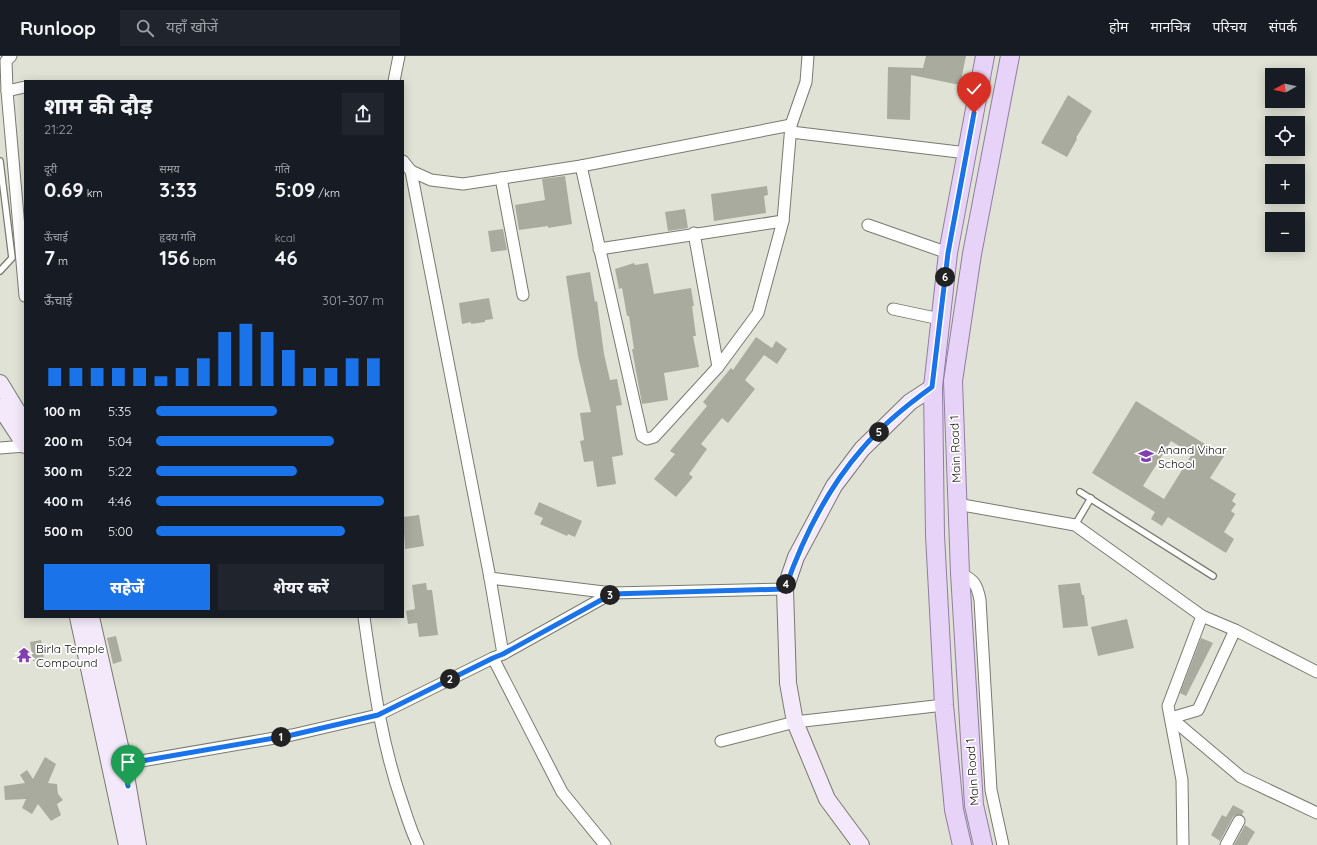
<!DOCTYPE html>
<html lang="hi">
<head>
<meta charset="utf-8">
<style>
  body { margin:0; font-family:Quicksand,"Noto Sans Devanagari",sans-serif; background:#20242c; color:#f1f3f6; height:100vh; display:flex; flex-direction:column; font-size:15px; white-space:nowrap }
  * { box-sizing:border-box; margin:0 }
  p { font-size:13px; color:#9ea1a6 }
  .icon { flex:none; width:22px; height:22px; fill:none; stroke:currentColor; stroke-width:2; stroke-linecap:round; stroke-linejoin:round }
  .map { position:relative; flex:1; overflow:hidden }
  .panel { position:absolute; left:24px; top:24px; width:380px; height:538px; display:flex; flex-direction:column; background:#171b24; border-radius:0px; box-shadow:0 2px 10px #0003 }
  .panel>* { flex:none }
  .needle { width:26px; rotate:262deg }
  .fabs { position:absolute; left:1265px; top:12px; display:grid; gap:8px }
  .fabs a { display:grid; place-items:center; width:40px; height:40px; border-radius:0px; background:#171b24; box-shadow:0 2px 10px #0003; font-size:20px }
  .pin { position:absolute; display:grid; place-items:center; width:34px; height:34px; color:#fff; margin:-41px -17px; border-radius:50% 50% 50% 0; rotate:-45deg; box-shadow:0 0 4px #0007 }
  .pin .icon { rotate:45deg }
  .km { position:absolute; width:20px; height:20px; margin:-10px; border-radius:50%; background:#222; color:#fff; font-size:11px; line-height:20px; text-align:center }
  .round { display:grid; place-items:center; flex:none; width:42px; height:42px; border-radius:0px; background:#20242c }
  .head { display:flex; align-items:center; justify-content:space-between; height:68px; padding:0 20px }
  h1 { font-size:22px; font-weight:800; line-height:30px }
  .figures { display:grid; grid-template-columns:repeat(3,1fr); gap:6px; height:68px; padding:4px 20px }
  .figures div { display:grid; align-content:center }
  .figures b { font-size:20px; font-weight:800 }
  .figures small { font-size:11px; font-weight:400 }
  .figures p { font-size:11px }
  .chart { height:112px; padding:8px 20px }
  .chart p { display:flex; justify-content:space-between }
  .chart svg { width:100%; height:72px; margin-top:4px; stroke:#1a73e8; stroke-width:6 }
  .primary-button { display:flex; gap:8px; margin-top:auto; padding:8px 20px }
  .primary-button a { flex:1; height:46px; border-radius:0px; background:#1a73e8; color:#fff; font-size:16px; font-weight:800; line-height:46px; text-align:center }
  .primary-button a+a { background:#20242c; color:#f1f3f6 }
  ul { padding:0 20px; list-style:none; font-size:13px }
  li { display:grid; grid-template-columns:64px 48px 1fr; align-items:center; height:30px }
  li i { height:10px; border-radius:5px; background:#1a73e8 }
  header { display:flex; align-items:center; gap:24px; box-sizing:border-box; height:56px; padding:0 20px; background:#171b24; border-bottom:1px solid #363941 }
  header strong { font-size:19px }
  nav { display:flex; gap:22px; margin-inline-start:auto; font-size:14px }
  .search { width:280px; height:36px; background:#20242c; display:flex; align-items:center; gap:10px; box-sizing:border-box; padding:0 14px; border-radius:0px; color:#9ea1a6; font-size:15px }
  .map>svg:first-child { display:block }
  .building { fill:#aaab9f; fill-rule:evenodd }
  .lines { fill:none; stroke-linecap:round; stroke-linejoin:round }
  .lane-casing { stroke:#797a6f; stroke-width:8 }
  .street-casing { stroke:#797a6f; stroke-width:13 }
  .secondary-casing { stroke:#797a6f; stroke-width:18 }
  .primary-casing { stroke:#917da2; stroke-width:20 }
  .lane { stroke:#fff; stroke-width:5.5 }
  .street { stroke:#fff; stroke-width:11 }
  .secondary { stroke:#f3e9fb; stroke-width:16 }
  .primary { stroke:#e6d3f7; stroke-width:18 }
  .route-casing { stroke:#fff; stroke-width:8 }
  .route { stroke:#1a73e8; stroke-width:5 }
  .labels { text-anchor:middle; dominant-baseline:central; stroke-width:3.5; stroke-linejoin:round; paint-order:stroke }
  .street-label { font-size:12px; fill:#11120d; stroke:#fff }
  .poi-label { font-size:12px; fill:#11120d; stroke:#fff; text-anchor:start }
</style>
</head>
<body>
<header>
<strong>Runloop</strong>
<div class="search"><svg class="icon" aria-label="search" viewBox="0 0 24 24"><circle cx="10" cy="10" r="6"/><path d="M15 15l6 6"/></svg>यहाँ खोजें</div>
<nav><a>होम</a><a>मानचित्र</a><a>परिचय</a><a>संपर्क</a></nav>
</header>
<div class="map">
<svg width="1317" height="789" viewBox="0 0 1317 789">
  <rect width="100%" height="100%" fill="#e0e2d5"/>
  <!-- building -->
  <g class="building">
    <path d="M926,0H966L960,29L911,19L910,64L887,63L888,11L923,12Z"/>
    <path d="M1068,39L1092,55L1076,82L1077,83L1067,101L1041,87Z"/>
    <path d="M565,120L572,168L548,172V170L519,174L515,149L545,144L542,123Z"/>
    <path d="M767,130L768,139L764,140L766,157L714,165L711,138Z"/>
    <path d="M685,153L688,172L668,175L665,156Z"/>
    <path d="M503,173L507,194L491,196L488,175Z"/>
    <path d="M634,207L635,209L648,207L654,238L691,232L694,250H692L696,280H693L699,311L664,317L668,344L642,348L632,293H634L629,260H627L622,232L619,233L615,213Z"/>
    <path d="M590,216L595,246L597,245L604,298L610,324L617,323L622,349L616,350L623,399L612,401L616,428L597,431L593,405L584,406L580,385L584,384L580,357L591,356L578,300L566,220Z"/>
    <path d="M489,242L493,263L485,264V266L471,268V266L462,268L459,247Z"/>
    <path d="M756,281L772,292L776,285L787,293L777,308L764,299L745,324L755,333L728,367L722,362L701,388L707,393L689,418L693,421L676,441L654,423L675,398L670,395L707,350L703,346L731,312L733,314Z"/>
    <path d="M1136,345L1224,400L1210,422L1236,438L1232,445L1236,448L1231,455L1235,458L1224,476L1234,483L1226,497L1168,461L1162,470L1151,463L1155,456L1092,417ZM1171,385L1192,398L1164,443L1143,430Z"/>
    <path d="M539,446L582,465L575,481L568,478L567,480L540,468L543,462L534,458Z"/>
    <path d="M419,459L424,490L405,493L403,461Z"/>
    <path d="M426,527L427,534H432L438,579L419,581L417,567L408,568L406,555L415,553L412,529Z"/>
    <path d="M1080,527L1082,539H1084L1088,570L1063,572L1058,529Z"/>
    <path d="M1127,563L1134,592L1098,600L1091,571Z"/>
    <path d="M116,580L122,605L113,608L107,582Z"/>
    <path d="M1201,582L1213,587L1186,640L1180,637Z"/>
    <path d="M41,584L44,603L33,605L30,586Z"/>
    <path d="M45,701L56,708L48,727L57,728L58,738L63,744L57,748L61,759L51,765L38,748L32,758L22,752L26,743L5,744L4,730L25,727L20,719L27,714L33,723Z"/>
    <path d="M1233,749L1244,755L1242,759H1236L1233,761L1220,785L1211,779L1222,759L1226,761Z"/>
    <path d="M1245,769L1255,776L1247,789H1234Z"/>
  </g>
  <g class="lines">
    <!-- lane casing -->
    <g class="lane-casing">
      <g id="lane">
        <path d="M0,105L12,202L0,215"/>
        <path d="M1080,436L1213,520"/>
        <path d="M1075,469L1091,442"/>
      </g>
    </g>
    <!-- street casing -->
    <g class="street-casing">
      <g id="street">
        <path d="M11,0L6,5L7,35L25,240"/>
        <path d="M394,25L399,0"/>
        <path d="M7,35L25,31"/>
        <path d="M791,76L967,97"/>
        <path d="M403,105L411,115L431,124L463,128L581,110L791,69"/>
        <path d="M581,110L642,380L647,383L654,381L718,311L758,257L783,165L791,69L806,26L808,0"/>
        <path d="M411,115L490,522L503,598"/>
        <path d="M501,122L523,239"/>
        <path d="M868,169L948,197"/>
        <path d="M694,177L718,311"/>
        <path d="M599,193L783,165"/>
        <path d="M893,253L940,263"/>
        <path d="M0,392L25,390"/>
        <path d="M957,448L1075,469L1202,560L1235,574L1317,616"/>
        <path d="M960,517C974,524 977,528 980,544L991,734L1003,789"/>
        <path d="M490,522L612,537L785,533"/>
        <path d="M364,561C373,624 381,686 402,746C407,761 411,775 418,789"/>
        <path d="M1235,574L1198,654L1171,662L1241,721L1317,757"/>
        <path d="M493,602L562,736L605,789"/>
        <path d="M721,685L795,666L944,649"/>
        <path d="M124,708L292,679L378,659L493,602L503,598L612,537"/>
        <path d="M1183,789L1182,724L1168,650L1202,560"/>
        <path d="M1226,789L1239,765"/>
      </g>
    </g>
    <!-- secondary casing -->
    <g class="secondary-casing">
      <g id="secondary">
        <path d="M0,327L25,368"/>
        <path d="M0,351L25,389"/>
        <path d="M78,561L127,789"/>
        <path d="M91,561L124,708L138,789"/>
        <path d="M861,789L827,743L795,666L788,627L785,533L796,501L834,430L862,393L910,346L933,331"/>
      </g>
    </g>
    <!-- primary casing -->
    <g class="primary-casing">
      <g id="primary">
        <path d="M962,789L954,754L944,649L935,479L933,331L948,197L985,0"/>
        <path d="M983,789L974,749L960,517L953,325L972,198L1010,0"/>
      </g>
    </g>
    <!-- lane -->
    <use href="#lane" class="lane"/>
    <!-- street -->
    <use href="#street" class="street"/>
    <!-- secondary -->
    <use href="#secondary" class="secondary"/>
    <!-- primary -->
    <use href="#primary" class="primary"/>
  </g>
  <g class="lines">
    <!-- route casing -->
    <g class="route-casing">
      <path id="route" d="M128,730L124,708L292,679L378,659L493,602L503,598L612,538L785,533C802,484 827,433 862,393C882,369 907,349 932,331L948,197L974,57"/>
    </g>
    <!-- route -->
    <use href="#route" class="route"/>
  </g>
  <!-- icons -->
  <defs>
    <g id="school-bare" transform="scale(1.2)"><path d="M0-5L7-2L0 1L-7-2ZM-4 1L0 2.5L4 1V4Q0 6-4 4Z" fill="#833eb2" stroke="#fff" stroke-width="2.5" paint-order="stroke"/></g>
    <g id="temple-bare" transform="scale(1.2)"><path d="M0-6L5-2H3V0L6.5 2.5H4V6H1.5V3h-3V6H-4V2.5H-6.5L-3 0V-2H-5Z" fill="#833eb2" stroke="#fff" stroke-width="2.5" paint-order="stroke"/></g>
  </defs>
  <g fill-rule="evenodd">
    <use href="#school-bare" x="1146" y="400"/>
    <use href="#temple-bare" x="24" y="599"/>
  </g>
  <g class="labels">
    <!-- street labels -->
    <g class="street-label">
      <text transform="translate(955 393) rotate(-92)">Main Road 1</text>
      <text transform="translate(972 716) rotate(-94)">Main Road 1</text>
    </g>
    <!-- poi labels -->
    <g class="poi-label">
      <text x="1158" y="393">Anand Vihar<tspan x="1158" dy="14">School</tspan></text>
      <text x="36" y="592">Birla Temple<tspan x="36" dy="14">Compound</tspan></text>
    </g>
  </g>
</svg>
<div class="fabs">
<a><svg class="needle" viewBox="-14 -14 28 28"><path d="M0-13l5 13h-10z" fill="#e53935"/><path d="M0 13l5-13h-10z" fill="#9ea1a6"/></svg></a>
<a><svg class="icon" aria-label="locate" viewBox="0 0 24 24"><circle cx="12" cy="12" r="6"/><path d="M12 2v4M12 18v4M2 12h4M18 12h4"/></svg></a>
<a>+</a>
<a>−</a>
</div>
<div class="pin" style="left:128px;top:730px;background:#1e9e55"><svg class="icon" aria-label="arrive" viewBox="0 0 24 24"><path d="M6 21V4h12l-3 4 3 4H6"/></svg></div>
<div class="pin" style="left:974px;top:57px;background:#d93025"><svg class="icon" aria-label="check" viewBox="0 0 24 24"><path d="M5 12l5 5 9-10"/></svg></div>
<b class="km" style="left:281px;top:681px">1</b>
<b class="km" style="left:450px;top:623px">2</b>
<b class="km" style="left:610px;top:539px">3</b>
<b class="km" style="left:786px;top:528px">4</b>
<b class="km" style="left:879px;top:376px">5</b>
<b class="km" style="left:945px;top:221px">6</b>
<section class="panel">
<div class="head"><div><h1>शाम की दौड़</h1><p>21:22</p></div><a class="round"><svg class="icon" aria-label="share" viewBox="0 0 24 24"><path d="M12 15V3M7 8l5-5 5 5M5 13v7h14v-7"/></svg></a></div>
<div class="figures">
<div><p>दूरी</p><b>0.69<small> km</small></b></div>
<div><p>समय</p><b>3:33</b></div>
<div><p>गति</p><b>5:09<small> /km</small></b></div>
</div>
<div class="figures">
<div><p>ऊँचाई</p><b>7<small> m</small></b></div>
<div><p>हृदय गति</p><b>156<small> bpm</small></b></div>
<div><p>kcal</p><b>46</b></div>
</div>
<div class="chart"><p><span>ऊँचाई</span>301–307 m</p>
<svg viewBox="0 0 160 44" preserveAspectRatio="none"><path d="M5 44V33M15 44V33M25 44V33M35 44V33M45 44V33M55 44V38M65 44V33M75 44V27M85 44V11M95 44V6M105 44V11M115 44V22M125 44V33M135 44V33M145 44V27M155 44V27"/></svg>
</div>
<ul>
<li><b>100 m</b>5:35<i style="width:53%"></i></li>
<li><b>200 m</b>5:04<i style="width:78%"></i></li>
<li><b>300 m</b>5:22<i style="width:62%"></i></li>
<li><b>400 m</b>4:46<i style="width:100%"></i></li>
<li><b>500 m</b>5:00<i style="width:83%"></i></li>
</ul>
<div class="primary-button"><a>सहेजें</a><a>शेयर करें</a></div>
</section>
</div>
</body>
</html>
